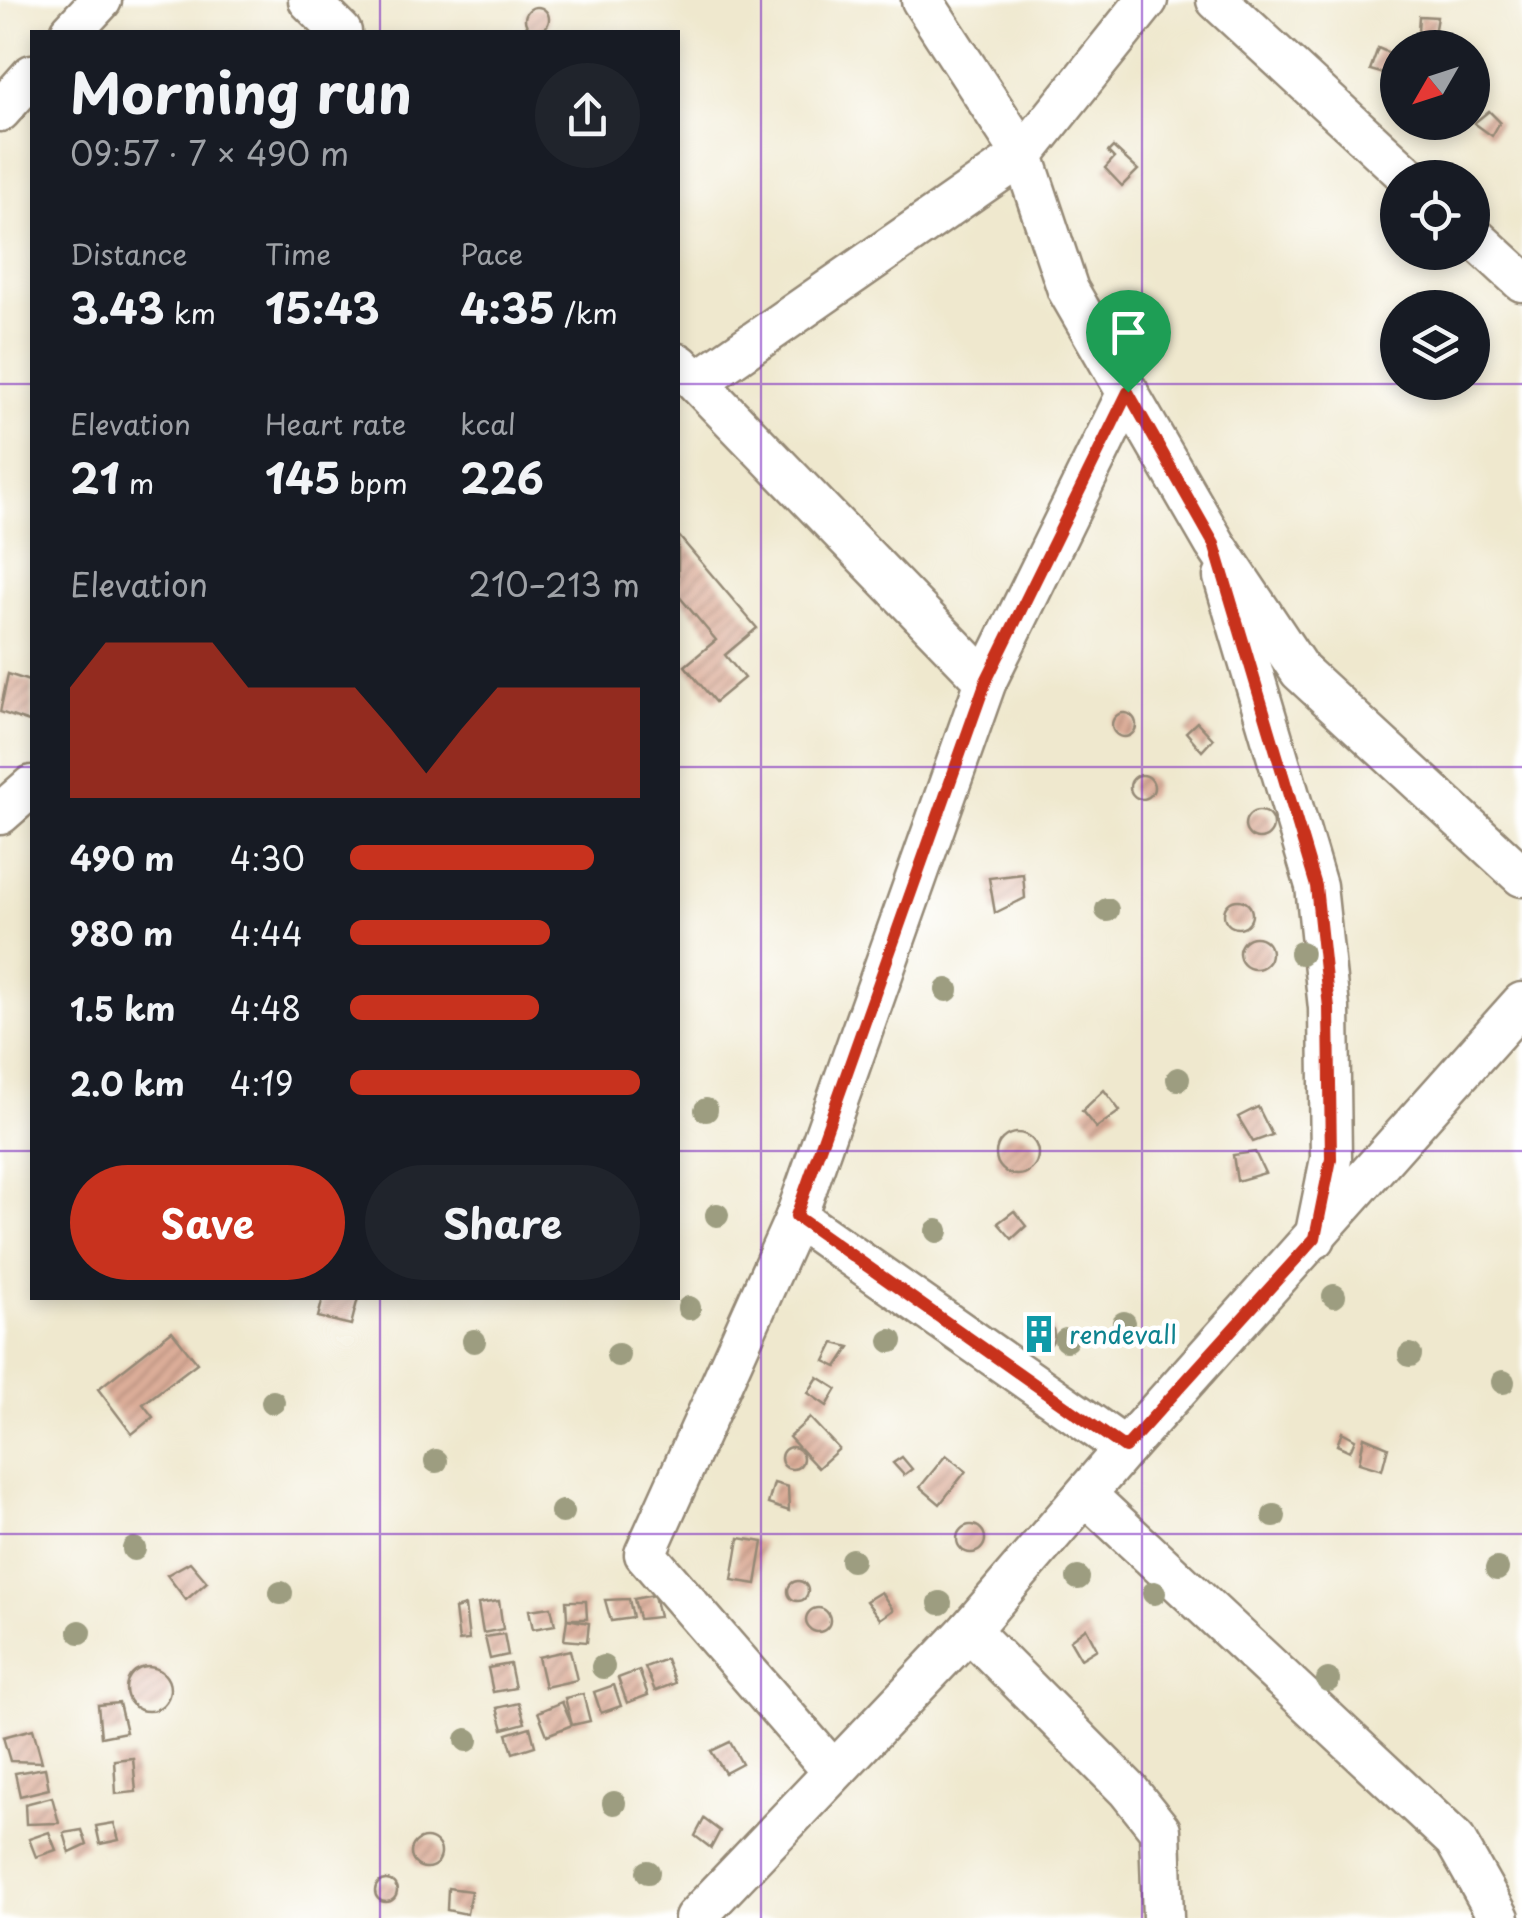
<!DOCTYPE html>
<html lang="en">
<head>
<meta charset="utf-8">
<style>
  body { margin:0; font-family:"Playpen Sans",sans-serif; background:#20242c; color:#f1f3f6; height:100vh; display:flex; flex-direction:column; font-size:38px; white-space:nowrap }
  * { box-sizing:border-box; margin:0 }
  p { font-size:32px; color:#9ea1a6 }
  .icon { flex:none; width:55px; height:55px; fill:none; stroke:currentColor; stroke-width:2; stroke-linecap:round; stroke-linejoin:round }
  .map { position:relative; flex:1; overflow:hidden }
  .panel { position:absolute; left:30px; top:30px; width:650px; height:1270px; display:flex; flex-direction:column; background:#171b24; border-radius:0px; box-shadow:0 5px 15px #0003 }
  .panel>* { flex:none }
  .needle { width:65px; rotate:231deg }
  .buttons { position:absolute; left:1380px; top:30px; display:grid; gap:20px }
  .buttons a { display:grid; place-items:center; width:110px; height:110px; border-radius:50%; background:#171b24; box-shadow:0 5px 15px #0003; font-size:50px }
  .pin { position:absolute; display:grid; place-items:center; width:85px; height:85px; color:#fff; margin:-102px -42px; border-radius:50% 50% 50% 0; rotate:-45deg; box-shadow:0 0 10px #0007 }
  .pin .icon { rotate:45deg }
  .round { display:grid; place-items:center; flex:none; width:105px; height:105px; border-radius:52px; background:#20242c }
  .head { display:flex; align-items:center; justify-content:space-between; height:170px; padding:0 40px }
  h1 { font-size:55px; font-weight:700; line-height:75px }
  .figures { display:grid; grid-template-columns:repeat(3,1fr); gap:15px; height:170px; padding:10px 40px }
  .figures div { display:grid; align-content:center }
  .figures b { font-size:42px; font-weight:700 }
  .figures small { font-size:28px; font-weight:400 }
  .figures p { font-size:28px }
  .chart { height:280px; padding:20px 40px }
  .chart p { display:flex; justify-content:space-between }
  .chart svg { width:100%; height:180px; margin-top:10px; fill:#c8321e; opacity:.7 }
  .button { display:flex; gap:20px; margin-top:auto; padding:20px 40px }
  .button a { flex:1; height:115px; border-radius:60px; background:#c8321e; color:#fff; font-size:40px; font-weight:700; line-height:115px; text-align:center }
  .button a+a { background:#20242c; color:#f1f3f6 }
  ul { padding:0 40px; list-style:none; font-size:32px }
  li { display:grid; grid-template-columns:160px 120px 1fr; align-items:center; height:75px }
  li i { height:25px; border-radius:12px; background:#c8321e }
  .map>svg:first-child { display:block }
  .building { fill:url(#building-hatch) }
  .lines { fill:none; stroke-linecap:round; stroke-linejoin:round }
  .minor-casing { stroke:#958976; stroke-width:45 }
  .minor { stroke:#fff; stroke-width:40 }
  .tree { fill:#9d9d80 }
  .route-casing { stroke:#fff; stroke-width:20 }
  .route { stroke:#c8321e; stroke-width:12 }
  .grid { fill:none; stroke:#7b2cbf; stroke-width:2.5; stroke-opacity:0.55 }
  .labels { text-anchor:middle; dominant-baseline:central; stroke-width:9; stroke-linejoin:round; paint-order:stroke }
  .culture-label { font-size:25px; fill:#0d838f; stroke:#fff; text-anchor:start }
</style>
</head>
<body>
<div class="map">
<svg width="1522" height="1918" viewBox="0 0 1522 1918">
  <defs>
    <pattern id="building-hatch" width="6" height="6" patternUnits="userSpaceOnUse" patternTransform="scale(2.5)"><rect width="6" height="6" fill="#dcad99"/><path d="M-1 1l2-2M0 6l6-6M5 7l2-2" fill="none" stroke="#b48d7c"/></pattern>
  </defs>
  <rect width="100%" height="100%" fill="#fff"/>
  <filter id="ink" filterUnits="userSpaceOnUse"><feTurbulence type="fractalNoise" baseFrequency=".01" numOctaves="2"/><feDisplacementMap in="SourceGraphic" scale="20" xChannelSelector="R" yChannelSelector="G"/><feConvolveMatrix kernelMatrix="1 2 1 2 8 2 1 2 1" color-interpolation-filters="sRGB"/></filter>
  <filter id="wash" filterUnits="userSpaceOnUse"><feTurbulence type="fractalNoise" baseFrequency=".0048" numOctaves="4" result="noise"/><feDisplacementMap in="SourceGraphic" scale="40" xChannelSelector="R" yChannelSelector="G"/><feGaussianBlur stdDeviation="2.25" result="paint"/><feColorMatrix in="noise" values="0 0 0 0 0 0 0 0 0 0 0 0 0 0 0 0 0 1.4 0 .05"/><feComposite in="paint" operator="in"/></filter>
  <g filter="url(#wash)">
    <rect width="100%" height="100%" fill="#efe8ce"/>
    <g id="blocks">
      <!-- building -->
      <g class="building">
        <circle cx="537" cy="19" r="12"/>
        <path d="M1419,16L1437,17L1434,34L1418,31Z"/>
        <path d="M1378,48L1396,56L1388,75L1370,70Z"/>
        <path d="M1489,111L1500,122L1492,136L1474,123Z"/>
        <path d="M1113,147L1138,170L1122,186L1105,168L1114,158L1108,152Z"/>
        <path d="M678,535L757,628L725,655L744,678L715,702L685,666L716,640L678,595Z"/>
        <path d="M8,674L32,682V723L0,712Z"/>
        <circle cx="1124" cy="725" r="12"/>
        <path d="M1197,722L1213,739L1202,751L1186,732Z"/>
        <circle cx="1142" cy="787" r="12"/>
        <circle cx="1259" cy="825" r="14"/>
        <path d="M1023,874L1025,898L995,913L989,878Z"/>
        <circle cx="1238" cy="914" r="14"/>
        <circle cx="1255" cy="953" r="16"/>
        <path d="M1104,1090L1120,1111L1096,1128L1082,1111Z"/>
        <path d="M1258,1107L1272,1135L1253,1142L1238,1117Z"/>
        <circle cx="1017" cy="1154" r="21"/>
        <path d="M1255,1152L1265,1173L1237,1181L1233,1155Z"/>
        <path d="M1014,1211L1026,1226L1012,1239L998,1223Z"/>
        <path d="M323,1298H358L351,1325L318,1317Z"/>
        <circle cx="1039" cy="1335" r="15"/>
        <path d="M172,1331L197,1363L143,1404L153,1417L132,1434L98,1389Z"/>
        <path d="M834,1343L850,1347L837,1367L825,1361Z"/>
        <path d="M818,1377L837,1389L827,1406L808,1393Z"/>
        <path d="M810,1418L839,1449L818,1468L789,1437Z"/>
        <path d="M1342,1432L1355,1439L1350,1451L1337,1445Z"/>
        <path d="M1364,1437L1388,1447L1382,1470L1359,1463Z"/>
        <circle cx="792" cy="1458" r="11"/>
        <path d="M946,1455L966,1471L940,1504L920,1487Z"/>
        <path d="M902,1457L912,1469L904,1475L893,1463Z"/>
        <path d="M774,1483L788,1487L789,1511L768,1504Z"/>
        <circle cx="971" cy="1539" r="14"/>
        <path d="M739,1538L763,1542L756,1584L732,1580Z"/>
        <path d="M190,1562L207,1582L186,1600L167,1575Z"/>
        <circle cx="798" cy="1591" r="10"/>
        <path d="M881,1592L893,1610L880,1619L866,1601Z"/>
        <path d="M654,1595L659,1617L639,1619L634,1599Z"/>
        <path d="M629,1599L633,1618L611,1621L605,1600Z"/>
        <path d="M499,1601L503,1629L483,1633L478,1604Z"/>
        <path d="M566,1601H586L587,1619H567Z"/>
        <path d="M465,1606L469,1640L459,1641L455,1609Z"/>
        <path d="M551,1607L555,1625L533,1629L529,1610Z"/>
        <circle cx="818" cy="1620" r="12"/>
        <path d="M567,1619L589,1623L587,1642L564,1640Z"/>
        <path d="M1086,1628L1097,1649L1081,1659L1070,1640Z"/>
        <path d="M504,1634L508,1655L490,1659L485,1637Z"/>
        <path d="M570,1650L577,1680L545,1687L538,1657Z"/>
        <path d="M666,1659L675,1683L655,1691L645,1667Z"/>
        <path d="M510,1664L515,1688L493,1692L488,1668Z"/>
        <circle cx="148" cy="1689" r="22"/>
        <path d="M639,1670L648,1695L627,1703L618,1678Z"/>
        <path d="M614,1685L621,1706L601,1713L594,1692Z"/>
        <path d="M583,1694L590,1721L572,1725L565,1698Z"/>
        <path d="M562,1702L572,1725L547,1735L538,1712Z"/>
        <path d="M119,1703L126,1732L101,1737L98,1705Z"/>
        <path d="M519,1703L525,1723L503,1729L497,1708Z"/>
        <path d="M530,1727L535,1746L513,1753L507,1734Z"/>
        <path d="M33,1729L42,1762L10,1761L3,1737Z"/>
        <path d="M730,1742L742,1764L725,1773L711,1751Z"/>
        <path d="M133,1758L136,1792L116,1794L114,1760Z"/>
        <path d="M45,1768L49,1789L20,1796L15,1773Z"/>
        <path d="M52,1797L59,1823L26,1824L25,1804Z"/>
        <path d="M704,1819L720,1831L711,1848L695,1836Z"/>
        <path d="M114,1823L119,1840L100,1844L96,1826Z"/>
        <path d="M82,1830L87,1845L70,1853L64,1833Z"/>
        <path d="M49,1832L56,1850L36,1857L29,1839Z"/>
        <circle cx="426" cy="1853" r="15"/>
        <circle cx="386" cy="1891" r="11"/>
        <path d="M448,1888L471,1891L467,1914L447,1910Z"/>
      </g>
    </g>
  </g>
  <g filter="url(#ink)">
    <use href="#blocks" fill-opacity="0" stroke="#958976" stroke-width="2.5"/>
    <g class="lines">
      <!-- minor casing -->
      <g class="minor-casing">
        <g id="minor">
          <path d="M309,0L341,32"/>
          <path d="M922,0L1023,155L1068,290L1215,544L1300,671L1522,876"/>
          <path d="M1217,0L1410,178"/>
          <path d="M71,32L101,0"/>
          <path d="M0,111L32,75"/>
          <path d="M1472,235L1522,281"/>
          <path d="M679,364L986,681"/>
          <path d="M697,382L1023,155L1147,0"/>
          <path d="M1224,577L1316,886L1329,1008L1331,1159L1315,1238"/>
          <path d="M0,814L32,786"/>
          <path d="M796,1217L1125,1448"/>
          <path d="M1086,1495L1455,1840L1499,1918"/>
          <path d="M969,1630L1128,1790L1160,1830L1163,1918"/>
          <path d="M832,1770L645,1554L796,1217L986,681L1128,392"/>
          <path d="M695,1918L969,1630L1125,1448L1522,1003"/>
        </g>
      </g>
      <!-- minor -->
      <use href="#minor" class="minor"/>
    </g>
    <!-- trees -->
    <g class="tree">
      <circle cx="1107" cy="910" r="12"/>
      <circle cx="1301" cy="953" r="12"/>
      <circle cx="947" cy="990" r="12"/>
      <circle cx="1178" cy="1079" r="12"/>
      <circle cx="706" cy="1110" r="12"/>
      <circle cx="717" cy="1215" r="12"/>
      <circle cx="937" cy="1231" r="12"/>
      <circle cx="1334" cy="1296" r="12"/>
      <circle cx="689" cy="1308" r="12"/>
      <circle cx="1124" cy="1323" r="12"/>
      <circle cx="1066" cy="1340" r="12"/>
      <circle cx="474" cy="1341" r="12"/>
      <circle cx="891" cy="1341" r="12"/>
      <circle cx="618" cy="1355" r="12"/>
      <circle cx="1410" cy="1355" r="12"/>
      <circle cx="1503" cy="1382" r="12"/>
      <circle cx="273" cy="1402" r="12"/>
      <circle cx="436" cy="1461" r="12"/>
      <circle cx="562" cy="1512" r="12"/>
      <circle cx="1274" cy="1516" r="12"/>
      <circle cx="134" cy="1549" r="12"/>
      <circle cx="852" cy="1560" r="12"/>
      <circle cx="1497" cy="1569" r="12"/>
      <circle cx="1078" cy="1578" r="12"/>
      <circle cx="281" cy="1593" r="12"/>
      <circle cx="1154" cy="1593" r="12"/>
      <circle cx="940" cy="1603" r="12"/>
      <circle cx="80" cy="1632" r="12"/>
      <circle cx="603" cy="1667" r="12"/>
      <circle cx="1328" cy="1680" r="12"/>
      <circle cx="467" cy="1740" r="12"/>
      <circle cx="614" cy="1803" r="12"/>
      <circle cx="648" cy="1872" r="12"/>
    </g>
  </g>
  <g class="lines" filter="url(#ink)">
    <!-- route casing -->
    <g class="route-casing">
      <path id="route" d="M1128,392L1214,544L1316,886L1329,1008L1331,1159L1315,1238L1125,1448L796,1216L986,681Z"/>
    </g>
    <!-- route -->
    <use href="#route" class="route"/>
  </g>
  <!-- grid -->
  <path class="grid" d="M380,0V32M761,0V1918M1142,0V1918M0,384H32M678,384H1522M0,767H32M678,767H1522M0,1151H32M678,1151H1522M380,1298V1918M0,1534H1522"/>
  <!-- icons -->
  <defs>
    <g id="building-bare" transform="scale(3)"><path d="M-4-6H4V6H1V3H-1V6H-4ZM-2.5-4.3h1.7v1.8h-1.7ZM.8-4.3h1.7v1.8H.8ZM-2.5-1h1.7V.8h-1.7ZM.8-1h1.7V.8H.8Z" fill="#0f9aa8" stroke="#fff" stroke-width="2.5" paint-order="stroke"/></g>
  </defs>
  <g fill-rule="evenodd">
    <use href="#building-bare" x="1039" y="1334"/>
  </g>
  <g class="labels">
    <!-- culture labels -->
    <g class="culture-label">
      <text x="1069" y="1334">rendevall</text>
    </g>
  </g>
</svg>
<div class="buttons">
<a><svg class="needle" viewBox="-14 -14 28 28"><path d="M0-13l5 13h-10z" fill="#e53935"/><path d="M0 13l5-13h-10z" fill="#9ea1a6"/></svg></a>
<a><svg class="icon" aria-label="locate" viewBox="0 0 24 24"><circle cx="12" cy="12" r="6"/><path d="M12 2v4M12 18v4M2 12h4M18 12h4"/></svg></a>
<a><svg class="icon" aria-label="layers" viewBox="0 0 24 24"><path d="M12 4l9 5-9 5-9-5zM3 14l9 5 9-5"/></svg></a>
</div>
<div class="pin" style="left:1128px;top:392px;background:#1e9e55"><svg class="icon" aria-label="arrive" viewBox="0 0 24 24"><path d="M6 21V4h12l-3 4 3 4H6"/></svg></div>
<section class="panel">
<div class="head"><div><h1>Morning run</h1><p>09:57 · 7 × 490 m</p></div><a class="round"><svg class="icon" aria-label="share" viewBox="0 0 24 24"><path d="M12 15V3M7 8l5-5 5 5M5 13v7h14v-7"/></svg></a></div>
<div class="figures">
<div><p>Distance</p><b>3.43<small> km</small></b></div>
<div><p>Time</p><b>15:43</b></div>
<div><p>Pace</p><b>4:35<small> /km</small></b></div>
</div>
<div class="figures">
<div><p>Elevation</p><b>21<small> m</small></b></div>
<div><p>Heart rate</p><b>145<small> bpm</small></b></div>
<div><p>kcal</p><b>226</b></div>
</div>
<div class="chart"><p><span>Elevation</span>210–213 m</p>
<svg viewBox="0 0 160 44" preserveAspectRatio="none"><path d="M0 44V17L10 6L20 6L30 6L40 6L50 17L60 17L70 17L80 17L90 27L100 38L110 27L120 17L130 17L140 17L150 17L160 17V44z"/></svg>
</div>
<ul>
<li><b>490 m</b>4:30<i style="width:84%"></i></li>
<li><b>980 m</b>4:44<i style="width:69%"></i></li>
<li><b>1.5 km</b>4:48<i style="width:65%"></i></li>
<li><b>2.0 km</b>4:19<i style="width:100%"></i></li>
</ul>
<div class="button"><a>Save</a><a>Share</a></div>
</section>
</div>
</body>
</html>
